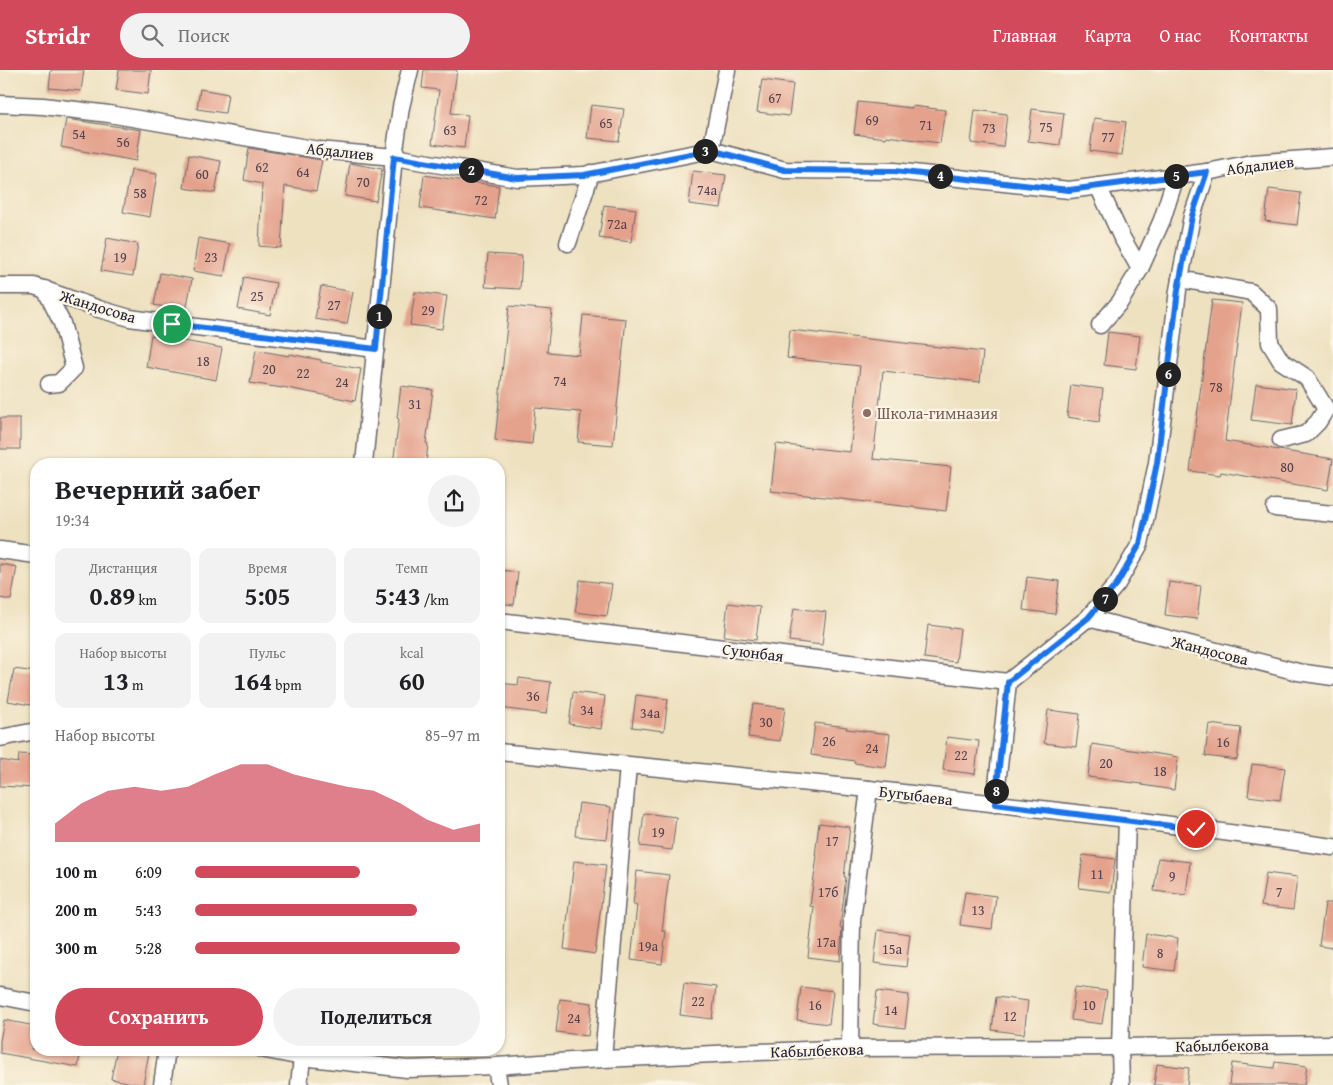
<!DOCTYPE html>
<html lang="ru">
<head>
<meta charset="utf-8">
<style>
  body { margin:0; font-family:"Gentium Book Plus",serif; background:#f2f2f2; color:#202124; height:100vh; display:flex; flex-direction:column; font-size:19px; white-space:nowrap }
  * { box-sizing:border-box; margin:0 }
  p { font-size:16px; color:#757577 }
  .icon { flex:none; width:28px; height:28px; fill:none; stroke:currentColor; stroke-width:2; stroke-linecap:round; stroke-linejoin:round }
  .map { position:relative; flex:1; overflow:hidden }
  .sheet { position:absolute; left:30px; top:388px; width:475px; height:598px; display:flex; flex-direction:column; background:#fff; border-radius:20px; box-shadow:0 1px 4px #0004 }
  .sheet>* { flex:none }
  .pin { position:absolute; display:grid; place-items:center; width:42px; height:42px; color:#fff; margin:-21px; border:2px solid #fff; border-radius:50%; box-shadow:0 1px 5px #0007 }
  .km { position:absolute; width:25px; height:25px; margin:-12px; border-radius:50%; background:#222; color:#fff; font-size:14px; line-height:25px; text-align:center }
  .round { display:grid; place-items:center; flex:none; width:52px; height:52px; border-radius:26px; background:#f2f2f2 }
  .overview { display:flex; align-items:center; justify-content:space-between; height:85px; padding:0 25px }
  h1 { font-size:28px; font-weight:700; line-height:38px }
  .stats { display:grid; grid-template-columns:repeat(3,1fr); gap:8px; height:85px; padding:5px 25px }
  .stats div { display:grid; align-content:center; border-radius:12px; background:#f2f2f2; text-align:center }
  .stats b { font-size:25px; font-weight:700 }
  .stats small { font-size:14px; font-weight:400 }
  .stats p { font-size:14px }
  .chart { height:140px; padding:10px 25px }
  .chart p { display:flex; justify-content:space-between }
  .chart svg { width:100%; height:90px; margin-top:5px; fill:#d1495b; opacity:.7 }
  .primary-button { display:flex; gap:10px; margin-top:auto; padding:10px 25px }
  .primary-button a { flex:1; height:58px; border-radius:30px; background:#d1495b; color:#fff; font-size:20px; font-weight:700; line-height:58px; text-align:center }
  .primary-button a+a { background:#f2f2f2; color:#202124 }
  ul { padding:0 25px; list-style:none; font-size:16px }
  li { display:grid; grid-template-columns:80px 60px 1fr; align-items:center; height:38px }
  li i { height:12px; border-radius:6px; background:#d1495b }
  header { display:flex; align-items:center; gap:30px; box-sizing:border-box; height:70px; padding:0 25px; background:#d1495b; color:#fff }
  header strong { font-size:24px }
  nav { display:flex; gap:28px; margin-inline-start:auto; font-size:18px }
  .search { width:350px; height:45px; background:#f2f2f2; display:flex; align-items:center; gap:12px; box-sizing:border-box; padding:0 18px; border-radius:28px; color:#757577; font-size:19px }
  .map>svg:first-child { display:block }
  .building { fill:#e4a28c }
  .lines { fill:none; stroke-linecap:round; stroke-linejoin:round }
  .minor-casing { stroke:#69656a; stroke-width:19 }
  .minor { stroke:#fff; stroke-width:16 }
  .route-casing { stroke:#fff; stroke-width:10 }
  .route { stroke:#1a73e8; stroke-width:6 }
  .education-dot { fill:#8d6e63; stroke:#fcf5e5; stroke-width:2 }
  .labels { text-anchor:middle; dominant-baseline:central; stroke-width:4.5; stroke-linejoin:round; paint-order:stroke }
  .number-label { font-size:14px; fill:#52424f }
  .street-label { font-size:16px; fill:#22223b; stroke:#fcf5e5 }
  .education-label { font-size:16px; fill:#785e54; stroke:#fcf5e5; text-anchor:start }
</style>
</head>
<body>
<header>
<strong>Stridr</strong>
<div class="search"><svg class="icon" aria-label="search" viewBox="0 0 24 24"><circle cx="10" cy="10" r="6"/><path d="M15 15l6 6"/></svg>Поиск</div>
<nav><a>Главная</a><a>Карта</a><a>О нас</a><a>Контакты</a></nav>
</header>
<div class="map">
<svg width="1333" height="1015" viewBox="0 0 1333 1015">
  <rect width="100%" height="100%" fill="#fcf5e5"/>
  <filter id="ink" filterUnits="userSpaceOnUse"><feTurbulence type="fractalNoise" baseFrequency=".02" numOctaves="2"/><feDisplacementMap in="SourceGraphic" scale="10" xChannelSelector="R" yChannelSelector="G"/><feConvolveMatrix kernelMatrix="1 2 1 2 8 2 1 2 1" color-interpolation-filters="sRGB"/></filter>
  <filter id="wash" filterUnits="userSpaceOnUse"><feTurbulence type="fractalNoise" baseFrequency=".0096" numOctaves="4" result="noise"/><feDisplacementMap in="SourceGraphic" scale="20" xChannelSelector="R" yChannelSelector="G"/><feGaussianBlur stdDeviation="1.12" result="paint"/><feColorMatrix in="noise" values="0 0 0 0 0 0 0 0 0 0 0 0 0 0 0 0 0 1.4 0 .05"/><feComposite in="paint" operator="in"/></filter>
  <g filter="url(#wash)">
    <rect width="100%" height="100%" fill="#eee1c0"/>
    <g id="blocks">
      <!-- building -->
      <g class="building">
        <path d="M51,0H84L81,21L49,18Z"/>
        <path d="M119,0H151L148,24L116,20Z"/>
        <path d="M424,0H457L451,43L468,45L464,78L432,74L439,20L422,18Z"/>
        <path d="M762,10L793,14L789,46L757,42Z"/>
        <path d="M200,19L228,24L225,43L197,39Z"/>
        <path d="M858,32L912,38V36L945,40L940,73L886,66V68L854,64Z"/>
        <path d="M591,35L624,39L619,71L587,68Z"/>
        <path d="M1032,39L1064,43L1060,75L1028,71Z"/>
        <path d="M975,40L1007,44L1003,77L971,73Z"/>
        <path d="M1094,48L1126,52L1122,85L1090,81Z"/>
        <path d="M66,49L141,60L136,91L61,77Z"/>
        <path d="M249,78L322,90L316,121L285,116L281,178L259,176L262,114L244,110Z"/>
        <path d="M189,85L221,91L215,123L184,118Z"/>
        <path d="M350,93L382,99L376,131L345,126Z"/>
        <path d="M131,100L157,104L150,147L123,142Z"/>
        <path d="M693,101L726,105L721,138L689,134Z"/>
        <path d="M424,105L499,116L495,149L420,138Z"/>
        <path d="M1269,119L1301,123L1297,155L1265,151Z"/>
        <path d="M604,135L636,139L631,172L599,168Z"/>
        <path d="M107,168L138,174L133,206L101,201Z"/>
        <path d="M198,168L230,174L224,206L193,201Z"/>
        <path d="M488,184L522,186L520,219L485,217Z"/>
        <path d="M160,203L192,209L186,241L154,235Z"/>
        <path d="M244,207L276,213L270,245L238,239Z"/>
        <path d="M321,216L353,222L347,254L315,249Z"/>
        <path d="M415,222L447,226L442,259L410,255Z"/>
        <path d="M1212,230L1242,233L1225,371L1333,389L1328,420L1221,402L1220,405L1190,401Z"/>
        <path d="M509,236L552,240L547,282L579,285L583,245L626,249L613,375L578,372L581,342L535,338L532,374L495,370Z"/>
        <path d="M790,260L983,282L980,312L883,301L873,389L951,397L946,441L771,421L776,374L850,382L860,296L787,288Z"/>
        <path d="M1108,262L1140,266L1136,299L1104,295Z"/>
        <path d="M151,265L222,278L216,310L146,297Z"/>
        <path d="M256,280L289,286V284L321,290V292L361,299L355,331L282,317V318L250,313Z"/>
        <path d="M1256,314L1296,319L1292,355L1251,350Z"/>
        <path d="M1071,315L1103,319L1099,352L1067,347Z"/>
        <path d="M401,316L433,320L426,373L428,374L426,394H393L399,349L397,348Z"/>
        <rect x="0" y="348" width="20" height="31"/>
        <path d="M0,494L17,497L11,530L0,528Z"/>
        <path d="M499,500L518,502L514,535L499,533Z"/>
        <path d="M1027,507L1059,511L1055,544L1023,540Z"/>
        <path d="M580,510L612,514L607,546L575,542Z"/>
        <path d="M1169,512L1201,516L1197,549L1165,545Z"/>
        <path d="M728,533L760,537L756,570L724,566Z"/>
        <path d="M794,538L826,542L822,575L789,571Z"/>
        <path d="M928,555L960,559L956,592L924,588Z"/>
        <path d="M14,599L36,602V636L8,631Z"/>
        <path d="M519,608L551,612L546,644L499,638V613L518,615Z"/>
        <path d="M573,622L605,626L601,659L569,654Z"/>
        <path d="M636,625L668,629L664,661L632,657Z"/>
        <path d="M753,634L785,638L780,671L748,667Z"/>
        <path d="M1048,640L1080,644L1076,677L1044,673Z"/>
        <path d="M815,653L847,657L846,659L890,664L886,697L854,693L855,691L811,685Z"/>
        <path d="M1209,654L1241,658L1237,690L1205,686Z"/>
        <path d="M947,667L979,671L975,704L943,700Z"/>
        <path d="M1092,674L1178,687L1174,720L1142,715V714L1088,707Z"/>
        <path d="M19,684L36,685V718L0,716V690L18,693Z"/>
        <path d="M1252,694L1285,698L1280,730L1248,726Z"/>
        <path d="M579,733L611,737L607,769L575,766Z"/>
        <path d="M644,743L676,747L672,780L640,776Z"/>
        <path d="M819,753L850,757L844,807H846L840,858H842L840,891L808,887L814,837L810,836L817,786H815Z"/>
        <path d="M1083,785L1115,789L1111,822L1079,818Z"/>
        <path d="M1158,788L1190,792L1186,825L1154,821Z"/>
        <path d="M574,791L606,795L595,884L564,879Z"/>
        <path d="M637,801L669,805L662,861H666L662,894L631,890L637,835L633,834Z"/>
        <path d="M1266,803L1297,807L1293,840L1261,836Z"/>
        <path d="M965,822L996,826L992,859L960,855Z"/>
        <path d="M1325,833H1333V878L1319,876Z"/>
        <path d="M878,860L910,864L906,897L874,893Z"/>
        <path d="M1146,864L1178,868L1174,901L1142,897Z"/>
        <path d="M684,913L716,917L712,949L680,945Z"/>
        <path d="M801,917L833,921L829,954L797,950Z"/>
        <path d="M1075,917L1107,921L1102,954L1071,950Z"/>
        <path d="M877,921L909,925L905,958L873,954Z"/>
        <path d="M996,927L1028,931L1024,964L992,960Z"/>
        <path d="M560,929L592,933L588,966L556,962Z"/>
        <path d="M4,950L35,956L31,979H81L78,997L0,983V971Z"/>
        <path d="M117,979H128L149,982L143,1015L111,1009Z"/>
        <path d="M1275,992L1307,996L1304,1015H1229L1232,993L1274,998Z"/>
        <path d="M1157,994L1189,998L1187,1015H1154Z"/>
      </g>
    </g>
  </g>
  <g filter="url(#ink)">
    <use href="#blocks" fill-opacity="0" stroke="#69656a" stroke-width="1"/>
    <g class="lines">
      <!-- minor casing -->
      <g class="minor-casing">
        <g id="minor">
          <path d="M0,34L43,36L109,44L319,80L394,87L517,108L584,105L711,80L785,100L894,101L1069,120L1207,102L1252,93L1333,87"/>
          <path d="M711,80L727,0"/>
          <path d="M1098,116L1121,166L1140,199L1120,232L1100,255"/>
          <path d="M568,173L591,103"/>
          <path d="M1140,199L1162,150L1176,106"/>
          <path d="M1180,209L1251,222L1269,239L1270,273L1281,291L1307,308L1326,339L1318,352L1306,364L1281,370"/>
          <path d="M0,216H34L99,239L130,248L172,254L376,279"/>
          <path d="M45,219L62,253L74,298L59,313L49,314"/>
          <path d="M364,394L394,87L401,37L410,0"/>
          <path d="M1275,438L1333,444"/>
          <path d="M0,480L36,485"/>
          <path d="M1088,548L1298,602L1333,607"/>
          <path d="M499,551L1008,612"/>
          <path d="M0,668L36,661"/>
          <path d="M499,682L869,719L1127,749L1333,777"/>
          <path d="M995,734L1008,612L1088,548L1117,514L1140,474L1157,393L1178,220L1192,146L1207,102"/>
          <path d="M0,926L36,933"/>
          <path d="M850,978L852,850L869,719"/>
          <path d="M261,979L302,987L407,999L496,996L603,989L850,978L1120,977L1333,974"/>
          <path d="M603,989L628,696"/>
          <path d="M496,996L499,1015"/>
          <path d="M162,1015L167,979"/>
          <path d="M299,1015L303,979"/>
          <path d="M1121,1015L1120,977L1127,749"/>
        </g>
      </g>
      <!-- minor -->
      <use href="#minor" class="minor"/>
    </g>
  </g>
  <g class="lines" filter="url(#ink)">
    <!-- route casing -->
    <g class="route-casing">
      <path id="route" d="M172,254L376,279L394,87L517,108L584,105L711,80L785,100L894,101L1069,120L1207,102L1192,146L1178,220L1157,393L1140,474L1117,514L1088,548L1008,612L995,734L1196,759"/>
    </g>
    <!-- route -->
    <use href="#route" class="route"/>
  </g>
  <!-- markers -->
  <circle class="education-dot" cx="867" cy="343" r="5"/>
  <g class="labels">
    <!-- number labels -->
    <g class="number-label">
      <text x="775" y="28">67</text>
      <text x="872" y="50">69</text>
      <text x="606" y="53">65</text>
      <text x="926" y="55">71</text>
      <text x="1046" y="57">75</text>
      <text x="989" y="58">73</text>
      <text x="450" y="60">63</text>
      <text x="79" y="64">54</text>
      <text x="1108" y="67">77</text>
      <text x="123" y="72">56</text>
      <text x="262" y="97">62</text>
      <text x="303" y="102">64</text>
      <text x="202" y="104">60</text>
      <text x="363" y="112">70</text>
      <text x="707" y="120">74а</text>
      <text x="140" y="123">58</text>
      <text x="481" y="130">72</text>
      <text x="617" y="154">72а</text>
      <text x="120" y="187">19</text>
      <text x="211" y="187">23</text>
      <text x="257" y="226">25</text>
      <text x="334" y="235">27</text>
      <text x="428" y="240">29</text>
      <text x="203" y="291">18</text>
      <text x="269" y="299">20</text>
      <text x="303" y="303">22</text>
      <text x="560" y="311">74</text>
      <text x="342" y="312">24</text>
      <text x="1216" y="317">78</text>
      <text x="415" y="334">31</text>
      <text x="1287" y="397">80</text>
      <text x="533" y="626">36</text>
      <text x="587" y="640">34</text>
      <text x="650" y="643">34а</text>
      <text x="766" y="652">30</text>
      <text x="829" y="671">26</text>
      <text x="1223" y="672">16</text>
      <text x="872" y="678">24</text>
      <text x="961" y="685">22</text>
      <text x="1106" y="693">20</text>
      <text x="1160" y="701">18</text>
      <text x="658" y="762">19</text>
      <text x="832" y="771">17</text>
      <text x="1097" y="804">11</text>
      <text x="1172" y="806">9</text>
      <text x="828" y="822">17б</text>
      <text x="1279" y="822">7</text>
      <text x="978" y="840">13</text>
      <text x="826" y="872">17а</text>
      <text x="648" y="876">19а</text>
      <text x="892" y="879">15а</text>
      <text x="1160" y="883">8</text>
      <text x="698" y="931">22</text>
      <text x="815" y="935">16</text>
      <text x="1089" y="935">10</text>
      <text x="891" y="940">14</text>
      <text x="1010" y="946">12</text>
      <text x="574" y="948">24</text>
    </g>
    <!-- street labels -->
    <g class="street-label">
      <text transform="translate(340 81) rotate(6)">Абдалиев</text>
      <text transform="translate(1260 95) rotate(-7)">Абдалиев</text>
      <text transform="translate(98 236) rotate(17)">Жандосова</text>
      <text transform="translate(1210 580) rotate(14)">Жандосова</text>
      <text transform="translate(753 582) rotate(7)">Суюнбая</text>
      <text transform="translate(916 725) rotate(7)">Бугыбаева</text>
      <text transform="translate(1222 975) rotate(-1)">Кабылбекова</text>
      <text transform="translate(817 980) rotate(-2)">Кабылбекова</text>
    </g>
    <!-- education labels -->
    <g class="education-label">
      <text x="877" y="343">Школа-гимназия</text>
    </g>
  </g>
</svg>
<div class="pin" style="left:172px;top:254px;background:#1e9e55"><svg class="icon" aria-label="arrive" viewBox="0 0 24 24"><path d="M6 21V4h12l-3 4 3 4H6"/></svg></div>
<div class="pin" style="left:1196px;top:759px;background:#d93025"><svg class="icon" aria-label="check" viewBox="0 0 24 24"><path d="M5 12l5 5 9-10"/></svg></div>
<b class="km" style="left:379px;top:246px">1</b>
<b class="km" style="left:471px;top:100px">2</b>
<b class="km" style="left:705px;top:81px">3</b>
<b class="km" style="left:940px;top:106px">4</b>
<b class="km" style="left:1176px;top:106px">5</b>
<b class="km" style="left:1168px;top:304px">6</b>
<b class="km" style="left:1105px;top:529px">7</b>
<b class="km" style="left:996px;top:721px">8</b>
<section class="sheet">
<div class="overview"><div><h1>Вечерний забег</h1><p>19:34</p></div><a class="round"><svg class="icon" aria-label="share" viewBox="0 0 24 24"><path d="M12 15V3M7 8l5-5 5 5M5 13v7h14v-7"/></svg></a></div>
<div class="stats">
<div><p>Дистанция</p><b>0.89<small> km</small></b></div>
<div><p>Время</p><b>5:05</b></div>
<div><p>Темп</p><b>5:43<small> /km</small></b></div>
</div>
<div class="stats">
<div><p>Набор высоты</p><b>13<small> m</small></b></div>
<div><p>Пульс</p><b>164<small> bpm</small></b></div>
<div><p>kcal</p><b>60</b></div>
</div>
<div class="chart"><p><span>Набор высоты</span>85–97 m</p>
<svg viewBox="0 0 160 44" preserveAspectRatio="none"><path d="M0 44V35L10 25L20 19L30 17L40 19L50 17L60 11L70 6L80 6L90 11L100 14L110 17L120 19L130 25L140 33L150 38L160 35V44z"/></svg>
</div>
<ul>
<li><b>100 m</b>6:09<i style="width:58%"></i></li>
<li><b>200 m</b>5:43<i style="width:78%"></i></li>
<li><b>300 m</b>5:28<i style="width:93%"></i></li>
</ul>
<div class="primary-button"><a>Сохранить</a><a>Поделиться</a></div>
</section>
</div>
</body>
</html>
